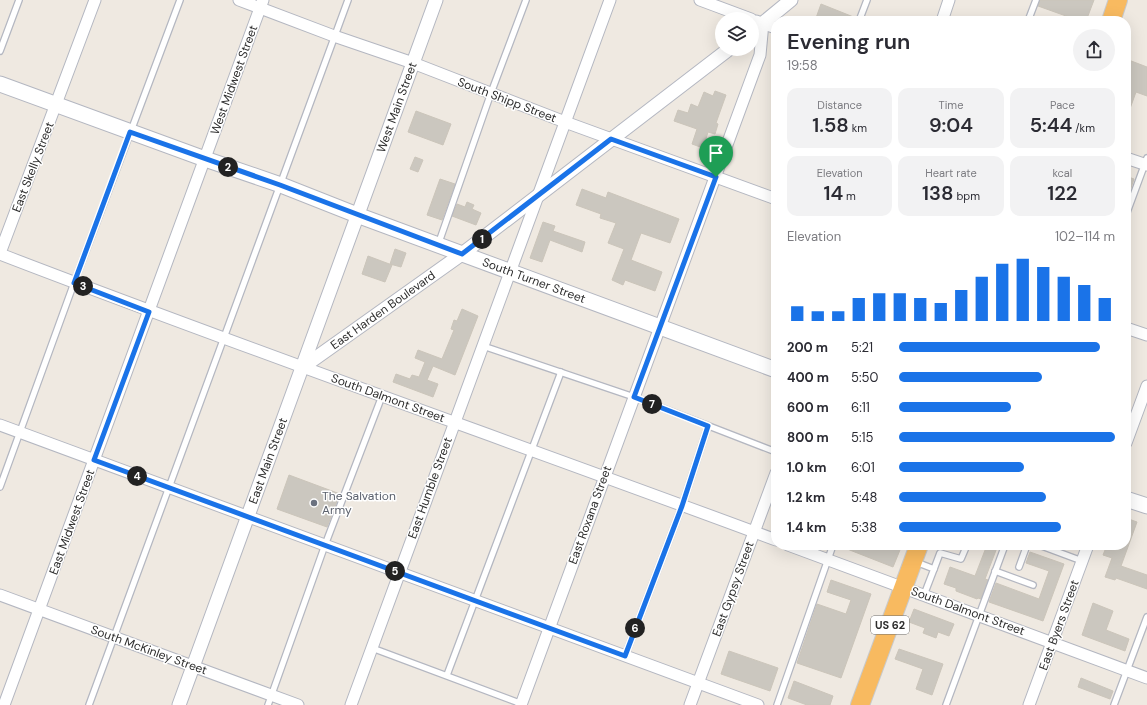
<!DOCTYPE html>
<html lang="en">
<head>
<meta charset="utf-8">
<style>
  body { margin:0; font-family:"DM Sans",sans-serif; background:#f2f2f3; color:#2b2b33; height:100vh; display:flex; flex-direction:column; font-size:15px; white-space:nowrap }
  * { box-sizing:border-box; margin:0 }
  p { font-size:13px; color:#7c7c81 }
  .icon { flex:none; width:22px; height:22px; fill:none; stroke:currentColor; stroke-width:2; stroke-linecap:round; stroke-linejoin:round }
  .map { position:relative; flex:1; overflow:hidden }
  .drawer { position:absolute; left:771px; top:16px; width:360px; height:534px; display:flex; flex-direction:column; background:#fff; border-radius:16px; box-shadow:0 4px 16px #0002 }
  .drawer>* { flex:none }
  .fabs { position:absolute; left:715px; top:12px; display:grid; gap:8px }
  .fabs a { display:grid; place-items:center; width:44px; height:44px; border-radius:50%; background:#fff; box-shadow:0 4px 16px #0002; font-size:20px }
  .pin { position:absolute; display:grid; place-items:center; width:34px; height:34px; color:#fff; margin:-41px -17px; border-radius:50% 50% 50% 0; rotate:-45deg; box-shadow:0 0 4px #0007 }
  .pin .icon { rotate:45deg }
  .km { position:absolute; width:20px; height:20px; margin:-10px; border-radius:50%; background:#222; color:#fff; font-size:11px; line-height:20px; text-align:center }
  .round { display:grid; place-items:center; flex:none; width:42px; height:42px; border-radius:21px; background:#f2f2f3 }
  .head { display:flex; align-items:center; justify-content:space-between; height:68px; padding:0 16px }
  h1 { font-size:22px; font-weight:600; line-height:30px }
  .metrics { display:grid; grid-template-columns:repeat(3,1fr); gap:6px; height:68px; padding:4px 16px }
  .metrics div { display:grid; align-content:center; border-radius:10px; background:#f2f2f3; text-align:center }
  .metrics b { font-size:20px; font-weight:600 }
  .metrics small { font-size:11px; font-weight:400 }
  .metrics p { font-size:11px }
  .chart { height:112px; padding:8px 16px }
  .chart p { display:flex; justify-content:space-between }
  .chart svg { width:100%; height:72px; margin-top:4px; stroke:#1a73e8; stroke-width:6 }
  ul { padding:0 16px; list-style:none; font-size:13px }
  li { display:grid; grid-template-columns:64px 48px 1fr; align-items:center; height:30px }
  li i { height:10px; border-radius:5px; background:#1a73e8 }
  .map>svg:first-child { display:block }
  .building { fill:#cbc7bf; stroke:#cbc5ba }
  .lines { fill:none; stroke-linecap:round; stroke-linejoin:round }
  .service-casing { stroke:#b4b7c1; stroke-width:8 }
  .minor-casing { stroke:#b4b7c1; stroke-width:13 }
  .tertiary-casing { stroke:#b4b7c1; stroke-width:15 }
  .secondary-casing { stroke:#b4b7c1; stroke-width:17 }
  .trunk-casing { stroke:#c9c9c9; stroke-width:20 }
  .service { stroke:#fff; stroke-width:5.5 }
  .minor { stroke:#fff; stroke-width:11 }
  .tertiary { stroke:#fff; stroke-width:13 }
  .secondary { stroke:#fff; stroke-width:15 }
  .trunk { stroke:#f8ba60; stroke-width:18 }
  .route-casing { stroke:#fff; stroke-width:8 }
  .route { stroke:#1a73e8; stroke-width:5 }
  .worship-dot { fill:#6b7280; stroke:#fff; stroke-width:1.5 }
  .labels { text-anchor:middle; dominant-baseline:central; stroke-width:3; stroke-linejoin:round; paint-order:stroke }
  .shield { fill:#fff; stroke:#6d6d6d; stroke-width:1 }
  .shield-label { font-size:11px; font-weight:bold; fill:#2e2e2e }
  .street-label { font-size:12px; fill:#2e2e2e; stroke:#fff }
  .worship-label { font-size:12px; fill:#5b616d; stroke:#fff; text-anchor:start }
</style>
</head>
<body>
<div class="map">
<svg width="1147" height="705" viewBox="0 0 1147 705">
  <rect width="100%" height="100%" fill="#efe9e1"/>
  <!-- building -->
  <g class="building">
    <path d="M1040,0H1094L1086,21H1080L1038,6Z"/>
    <path d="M821,4L856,18L855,21H822L816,18Z"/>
    <path d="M1126,59L1147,67V96L1136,92L1127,117Z"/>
    <path d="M715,91L726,95L716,123L718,124L715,134L708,132L703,148L692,144L697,129L674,121L678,110L688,113L691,104L698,107L704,92L713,96Z"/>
    <path d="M416,111L451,124L443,145L408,132Z"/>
    <path d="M415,157L423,160L418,172L410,169Z"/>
    <path d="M1126,176L1134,179L1127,200H1126Z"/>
    <path d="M440,179L455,184L442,220L427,215Z"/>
    <path d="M582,189L606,198L608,192L679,219L670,243L641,233L631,260L662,272L655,291L625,280L623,285L612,280L624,249L608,243L616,223L600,218L601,214L576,205Z"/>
    <path d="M467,202L474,205L472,209L481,213L476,225L452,216L457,204L465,207Z"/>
    <path d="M543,222L555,226L553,231L585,242L582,252L550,240L542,262L530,258Z"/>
    <path d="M395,249L406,253L401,267L390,264Z"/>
    <path d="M368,256L392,265L385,282L362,274Z"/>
    <path d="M462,309L478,316L455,375L433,366L427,380L438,384L433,397L393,382L396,374L410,379L412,375L419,377L425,362L415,358L418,350L442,359L454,330L451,329L454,320L457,321Z"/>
    <path d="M289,475L340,494L327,527L277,509Z"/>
    <path d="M1126,518L1137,522L1121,566L1147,575V589L1116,578L1115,580L1105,577L1112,558L1103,555L1107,545H1126Z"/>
    <path d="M837,545H902L893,567Z"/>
    <path d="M987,545H998L985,579L988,580L981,599L978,598L977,599L956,591V588L944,584L950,567L975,576Z"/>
    <path d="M1030,552L1064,564L1043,621L989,602L996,583L1039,599L1049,571L1026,563Z"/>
    <path d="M831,580L871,594L841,678L797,663L817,604L846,614L851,600L827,592Z"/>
    <path d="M1093,603L1113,611L1106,630L1129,639L1125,651L1082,635Z"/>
    <path d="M914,609L954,624L949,636L938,632L936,638L923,633L925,628L909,622Z"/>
    <path d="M899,649L943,664L932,695L916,689L923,669L895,659Z"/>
    <path d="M729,651L778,668L770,691L721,674Z"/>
    <path d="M1081,678L1113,691L1110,699L1078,687Z"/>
    <path d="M794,681L833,696L830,705H807L788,698Z"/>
  </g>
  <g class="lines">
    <!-- service casing -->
    <g class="service-casing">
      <g id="service">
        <path d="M859,21L867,0"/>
        <path d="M1028,21L1036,0"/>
        <path d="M0,51L19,0"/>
        <path d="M1126,215L1147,158"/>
        <path d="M438,245L491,93L526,0"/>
        <path d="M483,346L634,397L776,452"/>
        <path d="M0,487L74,283L180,0"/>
        <path d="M1039,545L1082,561"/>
        <path d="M916,562L934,569L924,595"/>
        <path d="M1019,567L1027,545"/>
        <path d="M934,569L940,553L961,559L967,545"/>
        <path d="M995,571L1033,585"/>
        <path d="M372,648L522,704"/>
        <path d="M625,656L682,506L708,426"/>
        <path d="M447,675L561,372"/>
        <path d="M89,705L348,0"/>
        <path d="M268,705L325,545L382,396"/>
        <path d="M777,705L833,545"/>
        <path d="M946,705L1005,545"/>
        <path d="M1114,705L1147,617"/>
      </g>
    </g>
    <!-- minor casing -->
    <g class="minor-casing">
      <g id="minor">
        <path d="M239,0L334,36L413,63L565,122L776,199"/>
        <path d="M700,0L751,19"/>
        <path d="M756,21L776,28"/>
        <path d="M942,21L949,0"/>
        <path d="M1126,158L1147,165"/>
        <path d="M0,253L95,0"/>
        <path d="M0,254C257,353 518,444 776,540"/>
        <path d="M1126,328L1147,335"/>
        <path d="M0,425L758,705"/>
        <path d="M1126,443L1147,386"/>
        <path d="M788,545L1147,678"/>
        <path d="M0,595L298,705"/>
        <path d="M4,705L263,0"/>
        <path d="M351,705L610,0"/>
        <path d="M521,705L760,55L763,23"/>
        <path d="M690,705L776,473"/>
        <path d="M1029,705L1088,545"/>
      </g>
    </g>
    <!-- tertiary casing -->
    <g class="tertiary-casing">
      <g id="tertiary">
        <path d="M752,32L791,0"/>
        <path id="s1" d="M303,367L462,254L729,49"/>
        <path id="s2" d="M179,705C265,470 350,235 436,0"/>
      </g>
    </g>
    <!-- secondary casing -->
    <g class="secondary-casing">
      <g id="secondary">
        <path id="s3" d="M0,84L205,159L281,185L357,215L776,370"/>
        <path d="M1126,499L1147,506"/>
      </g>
    </g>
    <!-- trunk casing -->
    <g class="trunk-casing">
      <g id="trunk">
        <path d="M1111,21L1118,0"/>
        <path d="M860,705L919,545"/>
      </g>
    </g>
    <!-- service -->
    <use href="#service" class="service"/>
    <!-- minor -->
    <use href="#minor" class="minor"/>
    <!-- tertiary -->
    <use href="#tertiary" class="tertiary"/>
    <!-- secondary -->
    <use href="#secondary" class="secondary"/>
    <!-- trunk -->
    <use href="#trunk" class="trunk"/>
  </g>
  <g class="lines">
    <!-- route casing -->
    <g class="route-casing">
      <path id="route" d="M130,132L280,185L462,254L611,139L716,177L634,397L708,426L682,506L625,656L94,460L149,312L74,283Z"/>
    </g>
    <!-- route -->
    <use href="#route" class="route"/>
  </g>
  <!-- markers -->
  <circle class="worship-dot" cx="314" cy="503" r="4"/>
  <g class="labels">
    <!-- shield labels -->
    <rect class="shield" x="871" y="616" width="38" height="18" rx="3"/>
    <g class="shield-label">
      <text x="890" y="625">US 62</text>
    </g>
    <!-- street labels -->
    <g class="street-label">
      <text transform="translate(234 80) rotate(-70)">West Midwest Street</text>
      <text transform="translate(507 100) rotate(21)">South Shipp Street</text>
      <text stroke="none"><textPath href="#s2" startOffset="636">West Main Street</textPath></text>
      <text transform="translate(33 167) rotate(-69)">East Skelly Street</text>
      <text stroke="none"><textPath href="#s3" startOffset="569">South Turner Street</textPath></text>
      <text stroke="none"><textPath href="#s1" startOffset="98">East Harden Boulevard</textPath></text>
      <text transform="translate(388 398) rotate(20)">South Dalmont Street</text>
      <text stroke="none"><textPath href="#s2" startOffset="260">East Main Street</textPath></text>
      <text transform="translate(430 488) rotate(-70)">East Humble Street</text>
      <text transform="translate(590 515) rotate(-70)">East Roxana Street</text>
      <text transform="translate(72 522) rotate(-70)">East Midwest Street</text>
      <text transform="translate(733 589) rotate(-70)">East Gypsy Street</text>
      <text transform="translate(968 611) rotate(20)">South Dalmont Street</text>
      <text transform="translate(1059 625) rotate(-70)">East Byers Street</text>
      <text transform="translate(149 650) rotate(20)">South McKinley Street</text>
    </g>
    <!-- worship labels -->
    <g class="worship-label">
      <text x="322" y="496">The Salvation<tspan x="322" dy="14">Army</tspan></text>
    </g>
  </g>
</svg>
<div class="fabs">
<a><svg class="icon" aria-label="layers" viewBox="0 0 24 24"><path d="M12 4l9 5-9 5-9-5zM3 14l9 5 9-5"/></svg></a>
</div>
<div class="pin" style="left:716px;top:177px;background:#1e9e55"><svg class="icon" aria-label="arrive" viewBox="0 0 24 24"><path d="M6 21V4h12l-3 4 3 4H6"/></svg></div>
<b class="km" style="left:482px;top:239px">1</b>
<b class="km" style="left:228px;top:167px">2</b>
<b class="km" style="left:83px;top:286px">3</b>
<b class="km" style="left:137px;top:476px">4</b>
<b class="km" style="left:395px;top:571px">5</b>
<b class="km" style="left:635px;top:628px">6</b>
<b class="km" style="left:652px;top:404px">7</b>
<section class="drawer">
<div class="head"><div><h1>Evening run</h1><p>19:58</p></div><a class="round"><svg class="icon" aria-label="share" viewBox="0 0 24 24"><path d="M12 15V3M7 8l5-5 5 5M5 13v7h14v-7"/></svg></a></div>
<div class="metrics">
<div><p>Distance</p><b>1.58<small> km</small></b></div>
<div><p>Time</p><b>9:04</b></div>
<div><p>Pace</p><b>5:44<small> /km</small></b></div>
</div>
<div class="metrics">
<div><p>Elevation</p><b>14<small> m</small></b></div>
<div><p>Heart rate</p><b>138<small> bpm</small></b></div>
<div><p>kcal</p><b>122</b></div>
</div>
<div class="chart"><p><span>Elevation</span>102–114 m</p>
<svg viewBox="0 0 160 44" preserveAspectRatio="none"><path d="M5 44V35M15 44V38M25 44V38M35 44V30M45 44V27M55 44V27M65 44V30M75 44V33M85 44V25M95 44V17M105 44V9M115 44V6M125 44V11M135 44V17M145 44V22M155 44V30"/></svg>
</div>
<ul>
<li><b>200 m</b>5:21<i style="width:93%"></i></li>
<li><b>400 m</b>5:50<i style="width:66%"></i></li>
<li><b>600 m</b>6:11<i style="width:52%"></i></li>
<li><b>800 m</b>5:15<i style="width:100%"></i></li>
<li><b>1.0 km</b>6:01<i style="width:58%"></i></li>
<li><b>1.2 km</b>5:48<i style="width:68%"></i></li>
<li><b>1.4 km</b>5:38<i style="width:75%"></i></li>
</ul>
</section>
</div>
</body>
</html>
